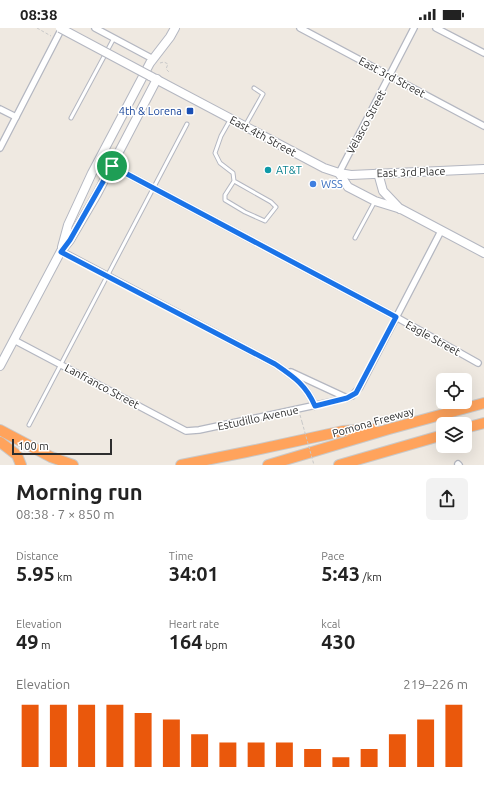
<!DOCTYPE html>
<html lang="en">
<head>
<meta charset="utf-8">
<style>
  body { margin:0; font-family:Ubuntu,sans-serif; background:#f2f2f2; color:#222; height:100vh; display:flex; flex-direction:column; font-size:15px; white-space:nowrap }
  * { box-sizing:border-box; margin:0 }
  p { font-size:13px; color:#767676 }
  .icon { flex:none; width:22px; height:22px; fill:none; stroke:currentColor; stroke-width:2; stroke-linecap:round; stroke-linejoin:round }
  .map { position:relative; height:437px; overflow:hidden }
  .sheet { display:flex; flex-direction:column; background:#fff; flex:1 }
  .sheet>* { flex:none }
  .tools { position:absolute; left:436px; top:345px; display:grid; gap:8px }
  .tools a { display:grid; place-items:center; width:36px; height:36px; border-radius:6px; background:#fff; box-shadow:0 4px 16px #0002; font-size:20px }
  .scale { position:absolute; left:12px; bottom:10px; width:100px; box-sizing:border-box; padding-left:4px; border:2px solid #2e2e2e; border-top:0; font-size:11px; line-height:14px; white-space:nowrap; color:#2e2e2e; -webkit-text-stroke:3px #fff; paint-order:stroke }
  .pin { position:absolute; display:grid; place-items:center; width:34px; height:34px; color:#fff; margin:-17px; border:2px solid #fff; border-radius:50%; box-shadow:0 1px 4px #0007 }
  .round { display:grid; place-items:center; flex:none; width:42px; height:42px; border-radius:6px; background:#f2f2f2 }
  .headline { display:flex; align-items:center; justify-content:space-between; height:68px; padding:0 16px }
  h1 { font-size:22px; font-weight:600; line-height:30px }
  .metrics { display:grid; grid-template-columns:repeat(3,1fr); gap:6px; height:68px; padding:4px 16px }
  .metrics div { display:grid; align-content:center }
  .metrics b { font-size:20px; font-weight:600 }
  .metrics small { font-size:11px; font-weight:400 }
  .metrics p { font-size:11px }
  .chart { height:112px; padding:8px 16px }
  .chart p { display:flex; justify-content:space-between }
  .chart svg { width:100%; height:72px; margin-top:4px; stroke:#ea580c; stroke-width:6 }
  .status { display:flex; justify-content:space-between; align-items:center; height:28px; padding:0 20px; background:#fff; direction:ltr }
  .status svg { height:11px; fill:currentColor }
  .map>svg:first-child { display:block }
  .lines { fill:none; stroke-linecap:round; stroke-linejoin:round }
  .lane-casing { stroke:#b4b7c1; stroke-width:5 }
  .street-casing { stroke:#b4b7c1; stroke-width:8 }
  .secondary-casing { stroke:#b4b7c1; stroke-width:10 }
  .highway-casing { stroke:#c9c9c9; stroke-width:12 }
  .path { stroke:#c9c9c9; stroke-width:1; stroke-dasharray:3 2; stroke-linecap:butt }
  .lane { stroke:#fff; stroke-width:3 }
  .street { stroke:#fff; stroke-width:5.5 }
  .secondary { stroke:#fff; stroke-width:8 }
  .highway { stroke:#ffa35c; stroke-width:10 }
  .secondary-bridge-casing { stroke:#b4b7c1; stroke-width:10; stroke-linecap:butt }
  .path-bridge { stroke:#c9c9c9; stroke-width:1; stroke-dasharray:3 2; stroke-linecap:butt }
  .secondary-bridge { stroke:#fff; stroke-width:8 }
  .route-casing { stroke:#fff; stroke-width:8 }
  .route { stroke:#1a73e8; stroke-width:5 }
  .transit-dot { fill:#1a4fb4; stroke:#fff; stroke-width:1.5 }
  .culture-dot { fill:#0f9aa8; stroke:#fff; stroke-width:1.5 }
  .shop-dot { fill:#3f7fe0; stroke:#fff; stroke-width:1.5 }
  .labels { text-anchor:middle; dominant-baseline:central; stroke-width:3; stroke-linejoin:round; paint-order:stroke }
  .street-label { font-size:11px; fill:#2e2e2e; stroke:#fff }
  .transit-label { font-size:11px; fill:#164399; stroke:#fff; text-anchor:end }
  .culture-label { font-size:11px; fill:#0d838f; stroke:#fff; text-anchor:start }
  .shop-label { font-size:11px; fill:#366cbe; stroke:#fff; text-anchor:start }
</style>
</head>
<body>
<div class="status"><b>08:38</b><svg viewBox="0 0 49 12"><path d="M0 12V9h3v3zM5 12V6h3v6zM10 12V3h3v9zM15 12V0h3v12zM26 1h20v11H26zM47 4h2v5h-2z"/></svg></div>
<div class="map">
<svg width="484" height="437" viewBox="0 0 484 437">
  <rect width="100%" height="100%" fill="#efe9e1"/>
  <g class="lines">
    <!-- lane casing -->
    <g class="lane-casing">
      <g id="lane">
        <path d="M71,90L114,10"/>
        <path d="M230,92L221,108L215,125L220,135L233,145L234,153L225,167V172L245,184L265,193L276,179L271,174L234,153"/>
        <path d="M245,98L263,66L254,60"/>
        <path d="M355,210L375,173"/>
        <path d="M29,397L187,96"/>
      </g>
    </g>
    <!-- street casing -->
    <g class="street-casing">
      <g id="street">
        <path d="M95,0L153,31"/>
        <path d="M300,0L484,98"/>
        <path d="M436,0L484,25"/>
        <path d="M0,81L16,89"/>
        <path d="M0,120L62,0"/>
        <path d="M112,138L396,289L478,335"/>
        <path d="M339,145L414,0"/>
        <path d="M61,223L275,336C294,349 306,357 315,378"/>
        <path d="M14,312L186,403L199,402L335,373L352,368L360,359L441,203"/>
        <path d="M291,344L347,370"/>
        <path d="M458,436L459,437"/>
      </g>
    </g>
    <!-- secondary casing -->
    <g class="secondary-casing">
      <g id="secondary">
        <path d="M150,48L324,140L339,145L351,147L484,141"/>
        <path d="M339,145L348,159L375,173L401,181L484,225"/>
        <path d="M378,145L383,163L400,181"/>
        <path d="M62,219L68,197L92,145L150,35L170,9L175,0"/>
        <path d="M0,338L61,223L70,212L97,166L157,51"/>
      </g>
    </g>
    <!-- highway casing -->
    <g class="highway-casing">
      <g id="highway">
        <path d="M465,400L484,395"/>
        <path d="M0,402L51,429L73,437"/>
        <path d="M0,414L17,427L21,437"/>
        <path d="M181,437L246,424L343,403L373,401"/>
        <path d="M268,437L389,401L484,375"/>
        <path d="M339,437L443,407"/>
      </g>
    </g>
    <!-- path -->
    <g class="path">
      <path d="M37,0L51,8"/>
      <path d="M160,35L164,34L168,36L166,41L169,44L168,45"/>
      <path d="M300,387L302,394"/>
    </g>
    <!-- lane -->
    <use href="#lane" class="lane"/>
    <!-- street -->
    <use href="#street" class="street"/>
    <!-- secondary -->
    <use href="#secondary" class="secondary"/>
    <!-- highway -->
    <use href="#highway" class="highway"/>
    <!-- secondary-bridge casing -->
    <g class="secondary-bridge-casing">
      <path id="secondary-bridge" d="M60,0L150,48"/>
    </g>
    <!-- path-bridge -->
    <path class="path-bridge" d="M302,394L314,437"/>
    <!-- secondary-bridge -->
    <use href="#secondary-bridge" class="secondary-bridge"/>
  </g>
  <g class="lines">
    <!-- route casing -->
    <g class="route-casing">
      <path id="route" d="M112,138L396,289L356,365L347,370L315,378C306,357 294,349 275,336L61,224L70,212Z"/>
    </g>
    <!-- route -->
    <use href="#route" class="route"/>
  </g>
  <!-- markers -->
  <rect class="transit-dot" x="186" y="79" width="8" height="8" rx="2"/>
  <circle class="culture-dot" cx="268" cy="142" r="4"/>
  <circle class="shop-dot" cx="313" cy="156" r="4"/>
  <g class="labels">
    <!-- street labels -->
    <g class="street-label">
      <text transform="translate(392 49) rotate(28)">East 3rd Street</text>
      <text transform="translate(366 94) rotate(-62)">Velasco Street</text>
      <text transform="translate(263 108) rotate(28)">East 4th Street</text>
      <text transform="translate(411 144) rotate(-2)">East 3rd Place</text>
      <text transform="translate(433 310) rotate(29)">Eagle Street</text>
      <text transform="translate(102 358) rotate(28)">Lanfranco Street</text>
      <text transform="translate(258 390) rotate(-12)">Estudillo Avenue</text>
      <text transform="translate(373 394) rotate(-16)">Pomona Freeway</text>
    </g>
    <!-- transit labels -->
    <g class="transit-label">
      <text x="182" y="83">4th &amp; Lorena</text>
    </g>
    <!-- culture labels -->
    <g class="culture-label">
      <text x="276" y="142">AT&amp;T</text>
    </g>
    <!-- shop labels -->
    <g class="shop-label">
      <text x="321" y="156">WSS</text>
    </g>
  </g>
</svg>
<div class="tools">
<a><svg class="icon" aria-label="locate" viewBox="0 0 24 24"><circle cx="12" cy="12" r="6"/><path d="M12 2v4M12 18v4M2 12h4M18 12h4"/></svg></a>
<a><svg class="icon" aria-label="layers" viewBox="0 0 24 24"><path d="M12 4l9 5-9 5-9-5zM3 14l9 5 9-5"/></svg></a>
</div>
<div class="scale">100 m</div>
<div class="pin" style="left:112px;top:138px;background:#1e9e55"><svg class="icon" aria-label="arrive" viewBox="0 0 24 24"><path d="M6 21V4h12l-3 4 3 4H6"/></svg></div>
</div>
<section class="sheet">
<div class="headline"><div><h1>Morning run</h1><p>08:38 · 7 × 850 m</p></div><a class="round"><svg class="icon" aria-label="share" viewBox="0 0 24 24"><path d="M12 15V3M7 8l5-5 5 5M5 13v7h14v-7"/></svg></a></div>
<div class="metrics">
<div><p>Distance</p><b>5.95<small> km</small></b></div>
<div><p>Time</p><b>34:01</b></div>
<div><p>Pace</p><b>5:43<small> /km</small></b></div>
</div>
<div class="metrics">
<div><p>Elevation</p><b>49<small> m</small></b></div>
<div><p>Heart rate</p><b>164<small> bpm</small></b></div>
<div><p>kcal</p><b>430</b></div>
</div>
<div class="chart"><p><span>Elevation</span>219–226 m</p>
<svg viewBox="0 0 160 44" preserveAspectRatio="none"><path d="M5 44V6M15 44V6M25 44V6M35 44V6M45 44V11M55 44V15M65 44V24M75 44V29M85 44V29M95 44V29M105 44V33M115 44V38M125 44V33M135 44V24M145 44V15M155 44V6"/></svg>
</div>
</section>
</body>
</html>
